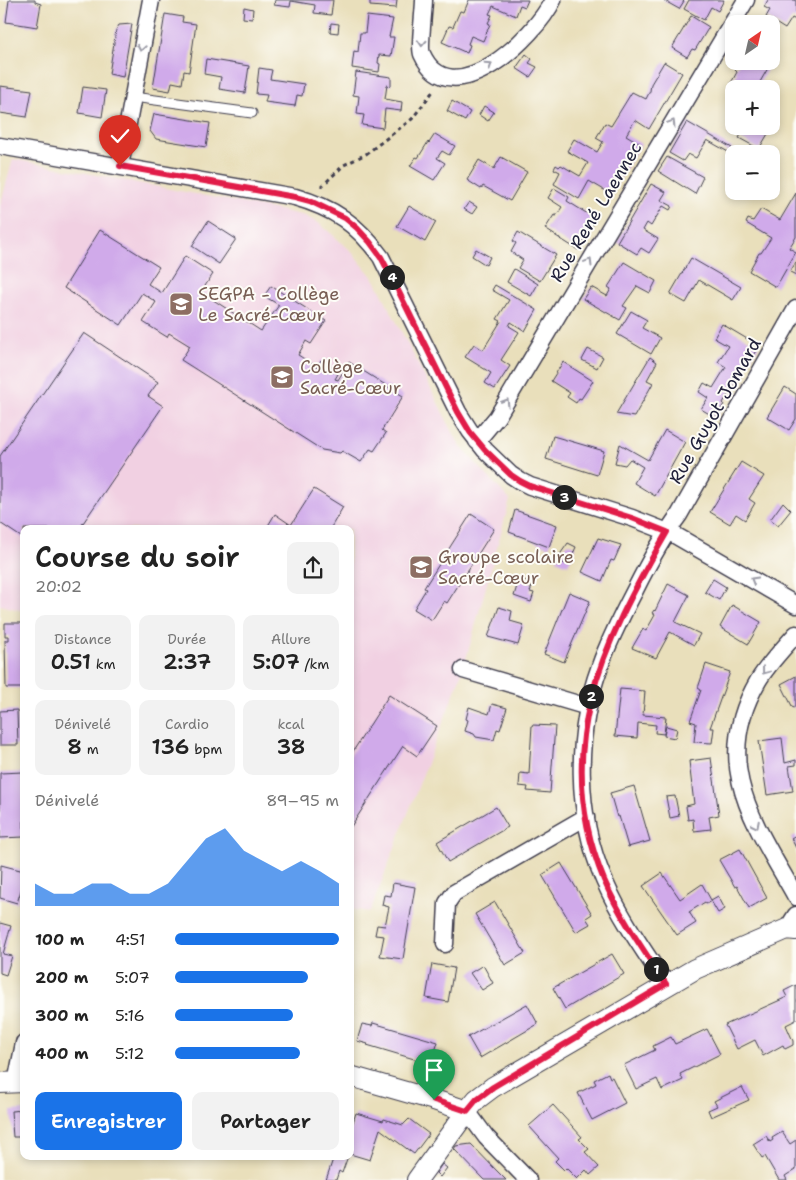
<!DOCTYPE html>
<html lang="fr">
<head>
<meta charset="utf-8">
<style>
  body { margin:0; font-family:"Shantell Sans",sans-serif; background:#f2f2f2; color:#222; height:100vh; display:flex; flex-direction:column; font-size:19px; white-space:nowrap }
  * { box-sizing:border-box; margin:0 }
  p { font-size:16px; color:#767676 }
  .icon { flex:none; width:28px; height:28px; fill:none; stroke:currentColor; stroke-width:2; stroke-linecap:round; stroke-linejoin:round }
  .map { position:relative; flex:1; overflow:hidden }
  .sheet { position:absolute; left:20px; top:525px; width:334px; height:635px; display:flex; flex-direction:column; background:#fff; border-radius:10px; box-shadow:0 2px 8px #0003 }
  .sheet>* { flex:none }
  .needle { width:32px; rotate:34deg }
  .tools { position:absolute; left:725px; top:15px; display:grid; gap:10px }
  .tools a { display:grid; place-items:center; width:55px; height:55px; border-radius:10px; background:#fff; box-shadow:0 2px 8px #0003; font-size:25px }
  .pin { position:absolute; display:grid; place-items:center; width:42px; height:42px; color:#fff; margin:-51px -21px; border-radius:50% 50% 50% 0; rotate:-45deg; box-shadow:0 0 5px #0007 }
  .pin .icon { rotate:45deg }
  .km { position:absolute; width:25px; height:25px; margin:-12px; border-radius:50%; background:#222; color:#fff; font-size:14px; line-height:25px; text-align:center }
  .round { display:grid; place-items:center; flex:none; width:52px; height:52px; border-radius:10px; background:#f2f2f2 }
  .summary { display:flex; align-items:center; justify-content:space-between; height:85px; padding:0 15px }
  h1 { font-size:28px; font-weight:600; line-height:38px }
  .metrics { display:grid; grid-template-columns:repeat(3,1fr); gap:8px; height:85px; padding:5px 15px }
  .metrics div { display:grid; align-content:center; border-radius:10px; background:#f2f2f2; text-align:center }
  .metrics b { font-size:21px; font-weight:600 }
  .metrics small { font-size:14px; font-weight:400 }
  .metrics p { font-size:14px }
  .chart { height:140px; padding:10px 15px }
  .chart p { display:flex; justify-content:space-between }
  .chart svg { width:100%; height:90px; margin-top:5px; fill:#1a73e8; opacity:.7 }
  .primary-button { display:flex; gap:10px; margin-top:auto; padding:10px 15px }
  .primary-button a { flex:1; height:58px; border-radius:10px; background:#1a73e8; color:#fff; font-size:20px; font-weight:600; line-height:58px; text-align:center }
  .primary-button a+a { background:#f2f2f2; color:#222 }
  ul { padding:0 15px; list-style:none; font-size:16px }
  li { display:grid; grid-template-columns:80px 60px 1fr; align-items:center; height:38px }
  li i { height:12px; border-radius:6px; background:#1a73e8 }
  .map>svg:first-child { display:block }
  .built { fill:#f1d0e2 }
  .building { fill:#d0aaea }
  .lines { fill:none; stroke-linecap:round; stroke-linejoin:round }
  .service-casing { stroke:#403e4e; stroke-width:11 }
  .minor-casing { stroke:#403e4e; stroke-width:19 }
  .tertiary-casing { stroke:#403e4e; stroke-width:22 }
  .path { stroke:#403e4e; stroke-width:3; stroke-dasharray:4 4; stroke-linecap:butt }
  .service { stroke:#fff; stroke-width:9 }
  .minor { stroke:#fff; stroke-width:16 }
  .tertiary { stroke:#fff; stroke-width:20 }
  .oneway { stroke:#9c9ca7 }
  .route-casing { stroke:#fff; stroke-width:10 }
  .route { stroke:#e11d48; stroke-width:6 }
  .labels { text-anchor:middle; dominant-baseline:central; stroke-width:4; stroke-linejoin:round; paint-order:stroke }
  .street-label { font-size:18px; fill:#22223b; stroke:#fdfcf7 }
  .education-label { font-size:18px; fill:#785e54; stroke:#fdfcf7; text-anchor:start }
</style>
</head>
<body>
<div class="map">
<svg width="796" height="1180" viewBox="0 0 796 1180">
  <rect width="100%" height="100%" fill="#fdfcf7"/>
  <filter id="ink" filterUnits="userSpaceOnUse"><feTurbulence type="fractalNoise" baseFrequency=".02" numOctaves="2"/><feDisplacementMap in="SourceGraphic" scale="10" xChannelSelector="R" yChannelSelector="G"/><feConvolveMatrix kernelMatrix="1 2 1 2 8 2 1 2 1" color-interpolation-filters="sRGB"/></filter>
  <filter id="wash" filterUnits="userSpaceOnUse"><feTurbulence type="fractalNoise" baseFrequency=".0096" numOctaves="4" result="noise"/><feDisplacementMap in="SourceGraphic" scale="20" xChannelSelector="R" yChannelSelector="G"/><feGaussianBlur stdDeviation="1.12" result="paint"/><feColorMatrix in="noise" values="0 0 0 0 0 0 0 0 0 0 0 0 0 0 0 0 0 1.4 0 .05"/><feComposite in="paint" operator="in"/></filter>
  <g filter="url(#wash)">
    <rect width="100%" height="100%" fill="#e9dfbb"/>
    <!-- built -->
    <path class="built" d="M13,159L279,210L305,216L320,224L349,249L375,280L460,446L510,500L463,670L370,912L350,909V529H24V611L0,605V206Z"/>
    <g id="blocks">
      <!-- building -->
      <g class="building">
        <path d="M9,0H35V2L41,4L37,27L6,22Z"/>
        <path d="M275,0H333L331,15L314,13L315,5L291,1L290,7L274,5Z"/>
        <path d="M370,0H397L396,8L370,6Z"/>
        <path d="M469,0H528L525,7L520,5L516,16L493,6L489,14L492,15L488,23L490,24L483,41L471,36L468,44L470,45L467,53L442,42L449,26L453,27L460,11L464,12Z"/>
        <path d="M663,0H683L684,1L679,9Z"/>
        <path d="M689,0H724L718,11L711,7L704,20L684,9Z"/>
        <path d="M768,0H796V20L792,18L785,29L766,17L770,10L764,7Z"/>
        <path d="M244,7L253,9L252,19L243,18Z"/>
        <path d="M165,14L183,17L182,22L196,24L189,72L184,71L182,84L172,82L170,91L153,88Z"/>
        <path d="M367,16L393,19L389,37H394L391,56L379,55L378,63L380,64L379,72L352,68L354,51L358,52L360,33H365Z"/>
        <path d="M691,16L709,27L695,50L692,49L687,57L672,48Z"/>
        <path d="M331,23L339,24L338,33L330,32Z"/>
        <path d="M132,24L123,77L109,74L116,30L119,25Z"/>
        <path d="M526,54L532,59L529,63L537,67L530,77L516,68Z"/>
        <path d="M206,59L249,66L245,93L219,89L221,77L204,74Z"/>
        <path d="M740,61H760L759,62L768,68L756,89H741L731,83L737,72L735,70Z"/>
        <path d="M664,62L682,73L649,129L635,120L626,135L641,144L611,194L589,181L579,199L554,184L560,172L554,169L556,165L559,167L561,165L580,176L588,163L567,151L574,139L597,152L603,142L596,138L605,123L611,126L632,92L646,99L650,91L651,84Z"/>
        <path d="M259,68L272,70L270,79L304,84L302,96L297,95L295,106L265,102L267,95L256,94Z"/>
        <path d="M356,72L391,77V86L387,85L385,99L402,102L401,111L385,109L383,128L362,125L364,115L357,114L359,96L353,95Z"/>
        <path d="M0,86L32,90L27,117L0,113Z"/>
        <path d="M83,87L106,90L102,117L79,113Z"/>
        <path d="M452,101L470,112L465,121L447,111Z"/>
        <path d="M484,106L494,112L488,121L479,115Z"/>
        <path d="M154,114L210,123L206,147L156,139L150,131Z"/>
        <path d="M771,119L775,122L759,149L739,138L746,126H771Z"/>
        <path d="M687,122L732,148L730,153L707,140L696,158L688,154L683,161L669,153Z"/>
        <path d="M435,134L455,146L449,155L442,151L437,158L445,163L434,180L410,166L416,157L418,158L428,142L429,143Z"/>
        <path d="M501,157L527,172L510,201L483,186L481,189L467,180L479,160L494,169Z"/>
        <path d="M667,157L703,177L695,194L658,171Z"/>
        <path d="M651,184L666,192L661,200L672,206L670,210L663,206L651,226L647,223L643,230L658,239L649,253L641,248L637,254L617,242Z"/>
        <path d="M554,188L569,197L567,201L596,219L578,250L545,229L554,215L556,216L562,207L548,198Z"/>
        <path d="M796,193V237L789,248L796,252L776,287L749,271L759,253H761L771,238L746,223L748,219L753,221L761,209L780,220Z"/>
        <path d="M469,202L477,207L472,214L464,209Z"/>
        <path d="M409,206L436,222L425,242L397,226Z"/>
        <path d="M208,221L236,239L219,264L192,246Z"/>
        <path d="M100,230L159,267L148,284L162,293L185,256L213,274L201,292L261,331L279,305L264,296L271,286L326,321L311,344L306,341L298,355L317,367L321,360L333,368L332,370L338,374L335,379L338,380L349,362L403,396L382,430L386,433L374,451L370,449L361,462L342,451L340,453L322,450L181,360L190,346L169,333L167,337L143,322L156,302L142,293L121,325L64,288Z"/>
        <path d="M518,232L556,255L540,281L518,268L523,260L511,252L516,243L513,241Z"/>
        <path d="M476,249L490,257L486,265L472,256Z"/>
        <path d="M691,258L741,287L733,300L699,280L686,303L670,294Z"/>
        <path d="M624,262L656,281L650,293L637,286L623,306L627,308L620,320L583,299L591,287L607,296L611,289L608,287Z"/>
        <path d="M796,262V275L790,272Z"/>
        <path d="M514,269L538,284L531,296L507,282Z"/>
        <path d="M495,285L537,310L525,331L511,322L509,326L519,332L501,360L510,366L495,389L485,383L491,373L465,357L474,344L483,350L501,321L497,319L509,300L492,290Z"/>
        <path d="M631,311L647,320L642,328L660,338L651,354L617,334Z"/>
        <path d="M722,324L759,346L740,375L741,376L734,388L732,387L723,403L724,404L716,418L701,409L708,398L699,392L704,383L713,388L726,367L718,362L728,346L714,338Z"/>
        <path d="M84,333L158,382L148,396L163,406L79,529H24V539L0,523V456Z"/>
        <path d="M588,349L603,357L597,368L582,360Z"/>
        <path d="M650,357L657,362L647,380L653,383L634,417L616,414Z"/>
        <path d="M563,362L593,381L581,399L579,398L576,403L567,397L570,393L551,381Z"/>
        <path d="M785,387L796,394V419L789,430L767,417Z"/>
        <path d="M665,430L685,442L655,496L634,483L643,467L630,459L625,465L615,463L620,444L648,460Z"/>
        <path d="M553,436L604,451L597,475L546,459Z"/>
        <path d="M741,462L764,476L749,499L755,503L745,520L736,514L730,524L710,512Z"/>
        <path d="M314,489L343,507L330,529H266L275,514L291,525Z"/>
        <path d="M783,502L791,510L778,526L770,520Z"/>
        <path d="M515,510L557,525L549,547L509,532Z"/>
        <path d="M471,514L494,529L447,603L444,601L432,620L414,609L426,589L424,588Z"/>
        <path d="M598,538L621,545L614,561L611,560L602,581L582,572Z"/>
        <path d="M568,543L576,547L568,565L556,560Z"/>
        <path d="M519,579L533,583L530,592L534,593L531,602L514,596Z"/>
        <path d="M713,579L726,587L719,600L705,592Z"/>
        <path d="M668,584L689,595L675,622L700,634L694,645L670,632L656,658L632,648L643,629L646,631L655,615L652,613L654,610L655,611Z"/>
        <path d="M569,592L590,601L564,662L544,654Z"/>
        <path d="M732,605L761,622L748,644L720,627Z"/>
        <path d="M499,607L512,611L510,621L524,625L518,645L488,637Z"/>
        <path d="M5,623H24V688H6L5,640H9V636H5Z"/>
        <path d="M706,664L730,672L710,728H714L712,743L694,742L696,723L690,721L701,690L698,688Z"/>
        <path d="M796,676V706L793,708L781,684Z"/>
        <path d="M620,689L645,691L643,715L666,717L664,734L655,733L656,725L638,723L637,738L615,736Z"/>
        <path d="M389,695L437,726L417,756L403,746L350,828V756Z"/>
        <path d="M492,704L507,708L500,730L497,729L494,740L476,737L474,734L465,731L468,720L466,719L469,707L489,714Z"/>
        <path d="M17,710L18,745H0V711Z"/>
        <path d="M532,725L555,726L550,793L527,791L528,787L519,786L520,773L529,774Z"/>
        <path d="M666,726L677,729L675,738L664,736Z"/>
        <path d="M782,738L785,763L796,760V765L789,766L793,791L767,795L759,741Z"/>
        <path d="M711,758L719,815L709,817L711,829L694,831L693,819L688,820L686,806L694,804L689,761Z"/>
        <path d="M23,772L24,837L0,838V773Z"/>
        <path d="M634,786L650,841L628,847L619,816L617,817L610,793Z"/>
        <path d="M675,796L679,816L670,818L666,797Z"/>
        <path d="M496,807L508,827L448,862L437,842Z"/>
        <path d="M796,835V848L791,838Z"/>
        <path d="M740,849L767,898L749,908L737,886L735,887L719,860Z"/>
        <path d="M561,863L592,914L586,918L590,924L576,932L542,875Z"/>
        <path d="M1,865L24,871V881L17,903L0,898Z"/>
        <path d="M662,873L680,899L702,884L711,900L718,896L725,909L718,913L711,901L706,904L705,902L689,912L696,923L677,935L643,886Z"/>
        <path d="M393,883L415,887L403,959L380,956L384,936L375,935L377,925L385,926L389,907L382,905L384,895L391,896Z"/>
        <path d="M495,902L525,953L505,965L475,914Z"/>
        <path d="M0,923L11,926L3,954L12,956L6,975L0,973Z"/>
        <path d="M612,954L624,974L565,1009L553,988Z"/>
        <path d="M432,964L454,968L448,1002L426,998Z"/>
        <path d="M483,965L493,983L482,990L470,973Z"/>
        <path d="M796,985V1020L786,1025L793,1041V1045L785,1049L783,1045L763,1056L755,1040L737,1049L725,1025L787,997L784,991Z"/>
        <path d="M527,1004L538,1024L480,1058L468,1037Z"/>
        <path d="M373,1023L438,1042L431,1064L367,1045L368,1044L357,1041L362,1024L372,1026Z"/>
        <path d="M707,1029L720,1054L680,1074L683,1080L662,1090L657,1079L636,1089L624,1065L655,1050L653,1046L671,1037L675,1044Z"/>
        <path d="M608,1073L610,1078L612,1077L625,1103L592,1120L578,1093L596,1084L594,1080Z"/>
        <path d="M742,1087L749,1100L711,1117L708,1110L717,1106L714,1101Z"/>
        <path d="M553,1105L582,1137L579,1139L589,1149L585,1152L599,1167L590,1175L586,1170L577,1179L566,1168L564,1170L555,1161L558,1158L529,1126Z"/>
        <path d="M24,1110V1137H13L11,1111Z"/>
        <path d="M356,1113L383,1121L384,1119L403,1125L409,1119L429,1134L414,1154L380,1129L370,1160L350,1154V1131Z"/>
        <path d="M782,1132L790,1144L796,1140V1169L785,1176L787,1180H779L765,1156L762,1158L753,1144L766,1136L770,1142L773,1140L772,1138Z"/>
        <path d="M471,1144L496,1170L506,1180H484L454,1149L456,1146Z"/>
        <path d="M334,1156H348L342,1173L339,1171L336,1180H326Z"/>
        <path d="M442,1164L447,1168L440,1177L436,1173Z"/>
      </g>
    </g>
  </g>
  <g filter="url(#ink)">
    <use href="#blocks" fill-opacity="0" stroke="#403e4e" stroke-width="1"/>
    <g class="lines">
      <!-- service casing -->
      <g class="service-casing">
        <path id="service" d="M133,97L252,113"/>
      </g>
      <!-- minor casing -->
      <g class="minor-casing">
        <g id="minor">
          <path d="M424,0C424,10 419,47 422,54C451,118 536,36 553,0"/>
          <path d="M0,146L295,197C334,208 357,224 381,257L458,412L470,431L485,450L511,475L520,481L530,486L632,518L673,534L796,605"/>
          <path d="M120,166L151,0"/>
          <path d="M477,441L497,417L746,0"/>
          <path d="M796,634C783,649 768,664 758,681C709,765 756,825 796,897"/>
          <path d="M463,670L588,707"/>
          <path d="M787,929L796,915"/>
          <path d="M445,944L447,903L454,893L586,817"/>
          <path d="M666,984C644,951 620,917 604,880C575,813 575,734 600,666C609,640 622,615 635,590C648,564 661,539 679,515L796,309"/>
          <path d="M16,1083L24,1043"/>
          <path d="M467,1111L486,1137L528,1180"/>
        </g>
      </g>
      <!-- tertiary casing -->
      <g class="tertiary-casing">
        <g id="tertiary">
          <path d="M350,1076L434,1100L467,1111"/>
          <path d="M0,1083L24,1082"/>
          <path d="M417,1180L467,1111L477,1099L493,1087L695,969L787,929L796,930"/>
        </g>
      </g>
      <!-- path -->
      <path class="path" d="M321,187L344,165L366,154L412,119L434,90"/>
      <!-- service -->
      <use href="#service" class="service"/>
      <!-- minor -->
      <use href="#minor" class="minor"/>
      <!-- tertiary -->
      <use href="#tertiary" class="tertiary"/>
    </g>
    <!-- one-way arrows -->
    <defs><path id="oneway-chevron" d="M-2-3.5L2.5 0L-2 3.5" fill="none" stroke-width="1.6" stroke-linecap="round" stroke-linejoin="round" transform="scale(1.25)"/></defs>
    <g class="oneway">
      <use href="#oneway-chevron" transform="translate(422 43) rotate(93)"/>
      <use href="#oneway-chevron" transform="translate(141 48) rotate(100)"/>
      <use href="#oneway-chevron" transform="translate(489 65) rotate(-33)"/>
      <use href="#oneway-chevron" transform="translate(672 123) rotate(-59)"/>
      <use href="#oneway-chevron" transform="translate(589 262) rotate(-59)"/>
      <use href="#oneway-chevron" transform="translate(506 402) rotate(-59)"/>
      <use href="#oneway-chevron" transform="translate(754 580) rotate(-150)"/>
      <use href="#oneway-chevron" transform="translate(765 671) rotate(127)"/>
      <use href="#oneway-chevron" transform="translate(756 825) rotate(63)"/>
    </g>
  </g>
  <g class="lines" filter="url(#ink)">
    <!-- route casing -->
    <g class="route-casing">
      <path id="route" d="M120,166L295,197L310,201L345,218L357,228L370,242L381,257L390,274L458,412L470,432L485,450L511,475L520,481L530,486L632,518L667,532C602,644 550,750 604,880C620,917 644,951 666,984L493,1087L477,1099L467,1111L434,1100"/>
    </g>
    <!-- route -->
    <use href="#route" class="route"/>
  </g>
  <!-- icons -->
  <defs>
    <g id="school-square" transform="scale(1.25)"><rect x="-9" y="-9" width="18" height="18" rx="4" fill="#8d6e63" stroke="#fdfcf7"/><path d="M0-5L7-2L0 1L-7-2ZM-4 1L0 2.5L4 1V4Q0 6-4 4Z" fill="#fff"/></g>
  </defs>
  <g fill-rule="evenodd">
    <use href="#school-square" x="181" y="304"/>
    <use href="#school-square" x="282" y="377"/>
    <use href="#school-square" x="421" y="567"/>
  </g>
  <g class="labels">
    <!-- street labels -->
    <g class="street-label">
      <text transform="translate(596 212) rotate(-59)">Rue René Laennec</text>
      <text transform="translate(715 411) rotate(-60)">Rue Guyot Jomard</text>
    </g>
    <!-- education labels -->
    <g class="education-label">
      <text x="198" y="294">SEGPA - Collège<tspan x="198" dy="21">Le Sacré-Cœur</tspan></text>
      <text x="300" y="367">Collège<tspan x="300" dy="21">Sacré-Cœur</tspan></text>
      <text x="438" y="557">Groupe scolaire<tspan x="438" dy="21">Sacré-Cœur</tspan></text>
    </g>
  </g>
</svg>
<div class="tools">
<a><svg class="needle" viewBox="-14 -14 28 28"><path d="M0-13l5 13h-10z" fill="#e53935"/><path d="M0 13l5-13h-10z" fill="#767676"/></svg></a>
<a>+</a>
<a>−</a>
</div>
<div class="pin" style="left:434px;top:1100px;background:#1e9e55"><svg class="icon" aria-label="arrive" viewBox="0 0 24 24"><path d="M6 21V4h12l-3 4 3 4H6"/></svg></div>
<div class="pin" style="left:120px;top:166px;background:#d93025"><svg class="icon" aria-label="check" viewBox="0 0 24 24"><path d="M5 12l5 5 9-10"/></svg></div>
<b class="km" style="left:656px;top:969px">1</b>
<b class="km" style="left:591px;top:696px">2</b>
<b class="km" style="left:564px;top:497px">3</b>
<b class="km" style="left:392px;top:277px">4</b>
<section class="sheet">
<div class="summary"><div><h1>Course du soir</h1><p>20:02</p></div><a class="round"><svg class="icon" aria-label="share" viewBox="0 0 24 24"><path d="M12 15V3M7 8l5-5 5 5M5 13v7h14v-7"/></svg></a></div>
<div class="metrics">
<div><p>Distance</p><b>0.51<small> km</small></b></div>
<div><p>Durée</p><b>2:37</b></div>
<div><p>Allure</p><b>5:07<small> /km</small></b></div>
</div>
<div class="metrics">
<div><p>Dénivelé</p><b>8<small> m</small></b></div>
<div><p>Cardio</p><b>136<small> bpm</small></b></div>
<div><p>kcal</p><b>38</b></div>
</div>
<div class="chart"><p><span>Dénivelé</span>89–95 m</p>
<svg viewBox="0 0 160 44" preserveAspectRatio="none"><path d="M0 44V33L10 38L20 38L30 33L40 33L50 38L60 38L70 33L80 22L90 11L100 6L110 17L120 22L130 27L140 22L150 27L160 33V44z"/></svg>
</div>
<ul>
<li><b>100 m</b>4:51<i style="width:100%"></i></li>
<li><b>200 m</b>5:07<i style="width:81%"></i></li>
<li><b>300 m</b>5:16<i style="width:72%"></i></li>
<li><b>400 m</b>5:12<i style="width:76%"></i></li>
</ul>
<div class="primary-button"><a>Enregistrer</a><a>Partager</a></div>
</section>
</div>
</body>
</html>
